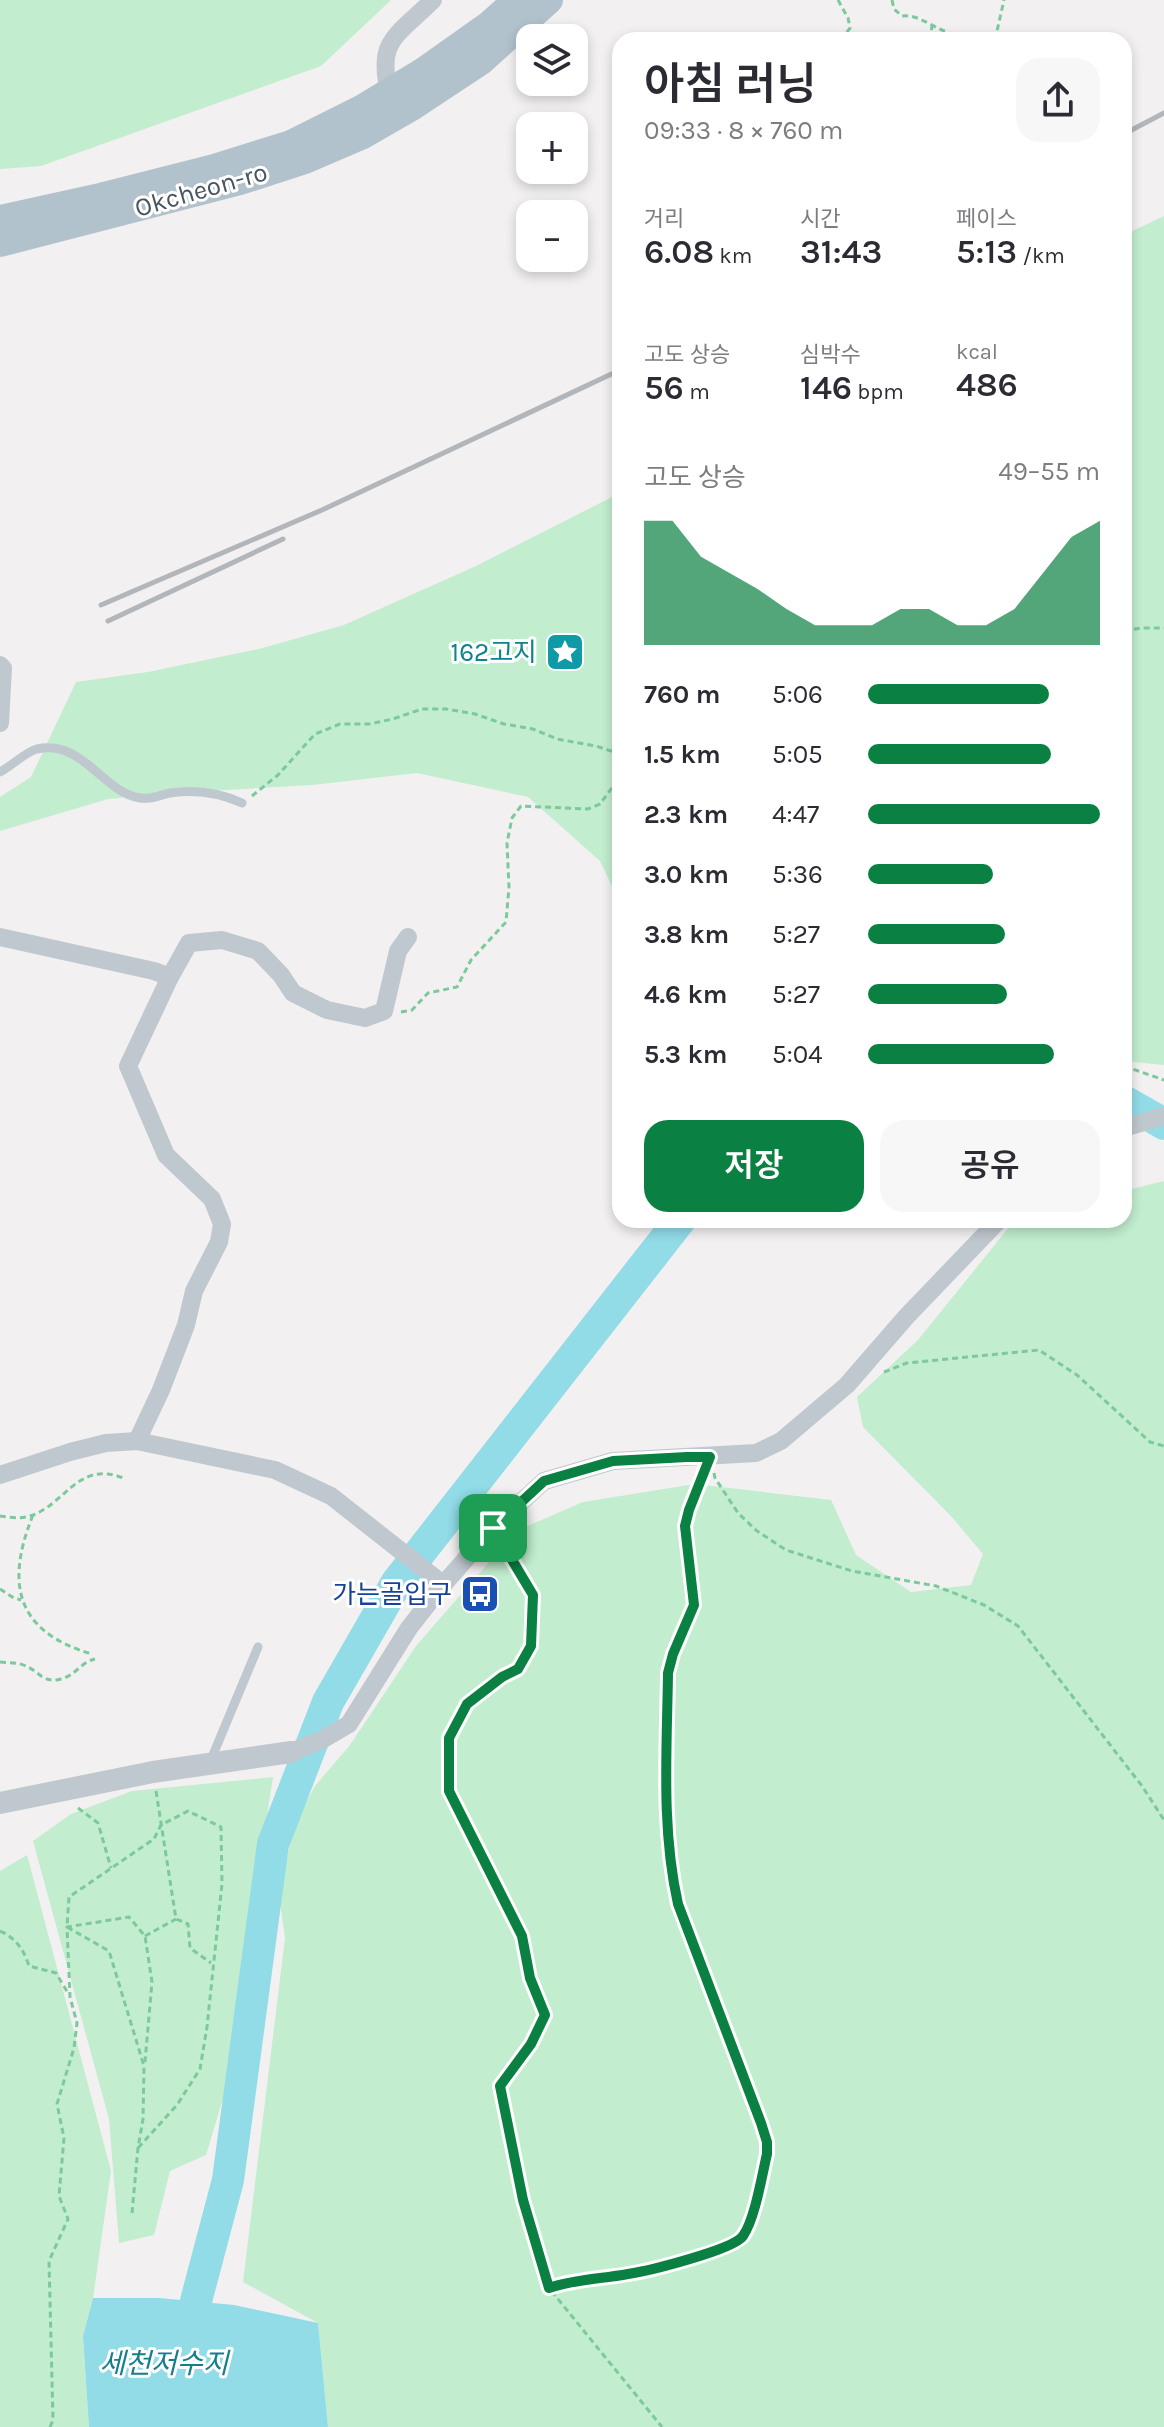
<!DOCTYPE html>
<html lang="ko">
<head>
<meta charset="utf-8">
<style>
  body { margin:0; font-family:Karla,"Noto Sans KR",sans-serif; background:#f7f7f7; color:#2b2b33; height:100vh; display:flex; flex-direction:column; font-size:30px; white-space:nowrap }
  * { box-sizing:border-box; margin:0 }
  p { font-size:26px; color:#7c7c81 }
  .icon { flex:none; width:44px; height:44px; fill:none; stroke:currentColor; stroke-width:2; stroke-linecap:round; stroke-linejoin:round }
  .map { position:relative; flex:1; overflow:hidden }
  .sheet { position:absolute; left:612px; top:32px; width:520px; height:1196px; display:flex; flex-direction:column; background:#fff; border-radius:24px; box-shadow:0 4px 12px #0003 }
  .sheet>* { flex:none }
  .buttons { position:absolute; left:516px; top:24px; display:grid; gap:16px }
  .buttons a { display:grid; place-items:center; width:72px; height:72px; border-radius:16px; background:#fff; box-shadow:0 4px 12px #0003; font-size:40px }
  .pin { position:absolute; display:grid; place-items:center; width:68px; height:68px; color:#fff; margin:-34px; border-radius:16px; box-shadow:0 4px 12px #0006 }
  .round { display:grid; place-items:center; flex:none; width:84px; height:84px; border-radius:24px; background:#f7f7f7 }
  .head { display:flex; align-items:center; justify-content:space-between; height:136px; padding:0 32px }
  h1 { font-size:44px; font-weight:600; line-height:60px }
  .stats { display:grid; grid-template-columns:repeat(3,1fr); gap:12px; height:136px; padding:8px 32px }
  .stats div { display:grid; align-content:center }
  .stats b { font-size:34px; font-weight:600 }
  .stats small { font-size:22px; font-weight:400 }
  .stats p { font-size:22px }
  .chart { height:224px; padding:16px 32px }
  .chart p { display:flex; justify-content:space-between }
  .chart svg { width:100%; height:144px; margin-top:8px; fill:#0b8043; opacity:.7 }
  .action { display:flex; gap:16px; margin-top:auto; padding:16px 32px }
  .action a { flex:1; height:92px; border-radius:24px; background:#0b8043; color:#fff; font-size:32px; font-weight:600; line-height:92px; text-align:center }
  .action a+a { background:#f7f7f7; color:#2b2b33 }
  ul { padding:0 32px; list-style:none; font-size:26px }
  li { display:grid; grid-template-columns:128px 96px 1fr; align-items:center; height:60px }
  li i { height:20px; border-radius:10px; background:#0b8043 }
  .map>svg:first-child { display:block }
  .green { fill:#c2edce }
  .water { fill:#91dce7 }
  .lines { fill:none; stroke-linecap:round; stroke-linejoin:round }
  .river { stroke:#91dce7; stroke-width:32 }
  .path { stroke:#7cc99c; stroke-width:3; stroke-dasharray:6 4; stroke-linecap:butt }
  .service { stroke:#bfc8ce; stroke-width:9 }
  .minor { stroke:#bfc8ce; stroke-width:18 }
  .tertiary { stroke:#bfc8ce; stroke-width:22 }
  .primary { stroke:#b1c2cd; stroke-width:28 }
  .rail { stroke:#b2b6ba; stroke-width:5 }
  .route-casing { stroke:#fff; stroke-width:16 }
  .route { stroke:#0b8043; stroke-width:10 }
  .labels { text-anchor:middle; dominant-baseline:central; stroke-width:6; stroke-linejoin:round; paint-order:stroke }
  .street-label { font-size:26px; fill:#49555c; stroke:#fff }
  .culture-label { font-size:26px; fill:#0d838f; stroke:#fff; text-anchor:end }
  .transit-label { font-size:26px; fill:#164399; stroke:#fff; text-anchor:end }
  .water-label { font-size:28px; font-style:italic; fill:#147e8d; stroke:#fff }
</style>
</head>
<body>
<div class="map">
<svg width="1164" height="2427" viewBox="0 0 1164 2427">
  <rect width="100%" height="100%" fill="#f2f0f0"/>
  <!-- green -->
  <g class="green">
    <path d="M0,0H391L321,66L41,166L0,169Z"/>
    <path d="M1164,216V1065L1124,1061V235Z"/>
    <path d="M620,493V903L600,861L528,797L417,773L312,785L172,793L108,799L0,831V797L31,777L76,682L148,672L259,649L344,625L476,566Z"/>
    <path d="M1164,1181V2427H328L318,2323L243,2282L285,1938L279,1895L294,1824L315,1786L350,1745L416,1646L516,1531L583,1502L695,1484L831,1500L856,1555L911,1592L971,1585L983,1554L951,1516L863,1427L857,1397L918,1340L1010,1226L1030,1220H1124V1191Z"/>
    <path d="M273,1777L224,2095L206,2155L170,2171L154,2235L119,2243L109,2119L33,1841L71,1814L132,1791Z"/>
    <path d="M27,1855L111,2171L93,2298L83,2336L89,2427H0V1871Z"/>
  </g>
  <!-- water -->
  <path class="water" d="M93,2298H159L234,2305L318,2323L328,2427H89L83,2336Z"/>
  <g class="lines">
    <!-- river -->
    <g class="river">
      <path d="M1124,1101L1164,1124"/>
      <path d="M196,2301L228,2180L273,1844L328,1702L397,1582L680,1220"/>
    </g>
    <!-- path -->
    <g class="path">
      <path d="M838,0L848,18L850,28L841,40"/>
      <path d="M892,0L894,9L902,16C918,14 932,27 947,32L951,40"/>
      <path d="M930,40L932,26"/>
      <path d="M995,40L1004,0"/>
      <path d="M1124,631L1141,628H1164"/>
      <path d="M252,796L278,775L315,734L340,724H369L393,719L422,709H446L475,714L504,724L533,729L557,739L596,746L620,754"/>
      <path d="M401,1012L412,1010L428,993L457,987L471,960L506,922L509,887L507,843L512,818L521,806L588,809L600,804L620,777"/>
      <path d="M1124,1066L1164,1080"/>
      <path d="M884,1372L907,1363L1039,1350L1077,1375L1150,1442L1164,1446"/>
      <path d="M714,1473L715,1478L738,1513L757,1531L786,1550L852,1571L936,1586L984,1605L1018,1626L1142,1786L1164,1820"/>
      <path d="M33,1515C5,1584 16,1632 92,1654"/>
      <path d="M0,1516C8,1517 18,1519 26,1517C64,1509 76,1459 123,1478"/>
      <path d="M503,1546L533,1595L531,1646L518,1669L502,1677L467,1704L449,1738V1791L522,1936L530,1978L545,2015L531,2044L500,2086L523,2200L549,2288L662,2427"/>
      <path d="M0,1589L14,1598L21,1600"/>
      <path d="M0,1662C9,1663 18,1662 26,1666C40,1672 43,1684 61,1679C75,1676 81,1662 95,1659"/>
      <path d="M156,1791L176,1919L188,1924L190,1948L211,1963"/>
      <path d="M78,1808L98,1823L111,1868"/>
      <path d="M0,1931C16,1938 24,1950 29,1966L56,1973L68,1993"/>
      <path d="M145,1936L176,1919"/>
      <path d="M132,2213L138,2148L143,2119L144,2066L109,1951L67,1927L69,1897L154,1839L161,1825L188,1811L221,1827L222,1884L207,2027L200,2069L177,2105L138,2148"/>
      <path d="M549,2288L569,2281L629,2274L649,2269L720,2249L738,2241L749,2223L767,2154V2142L761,2123L678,1904L674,1884L667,1803L668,1673L673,1654L694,1605L685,1526L704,1472"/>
      <path d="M50,2427L53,2420L49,2261L68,2219L59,2196L64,2138L57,2104L74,2048L77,2023L70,1997L67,1927L129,1917L145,1936L152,1982L145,2062"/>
    </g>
    <!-- service -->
    <g class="service">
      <path d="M0,772C12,766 25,752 37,749C83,739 102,792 140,798C150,800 160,795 170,793C196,789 218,792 242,803"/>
      <path d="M210,1762L258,1647"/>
    </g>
    <!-- minor -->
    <g class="minor">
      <path d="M391,101C375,40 394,39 433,0"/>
      <path d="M0,665L3,668L0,723"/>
      <path d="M0,937L154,971L170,977"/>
      <path d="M1124,1128L1164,1116"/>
      <path d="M137,1441L161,1390L186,1325L194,1291L219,1242L222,1224L212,1199L166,1155L128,1066L170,977L189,943L222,940L258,951L281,975L293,993L327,1010L365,1018L384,1011L398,951L408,937"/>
      <path d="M0,1475L70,1452L106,1443L137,1441L275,1470L331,1496L434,1577L442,1586"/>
      <path d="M291,1752L320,1741L349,1724L409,1628L442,1586L493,1528L544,1481L613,1461L756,1453L781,1441L847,1385L906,1317L999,1220"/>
    </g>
    <!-- tertiary -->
    <path class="tertiary" d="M0,1803L153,1772L291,1752"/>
    <!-- primary -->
    <g class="primary">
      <path d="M0,219L96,198L214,168L291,144L363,108L424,71L489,25L517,0"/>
      <path d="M0,243L240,181L305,160L361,136L413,106L481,61L549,0"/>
    </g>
    <!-- rail -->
    <g class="rail">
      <path d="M1124,134L1164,113"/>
      <path d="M101,605L322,510L620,370"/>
      <path d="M108,621L283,539"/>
    </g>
  </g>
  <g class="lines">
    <!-- route casing -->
    <g class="route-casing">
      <path id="route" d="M687,1457H710L689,1510L685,1526L694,1605L673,1654L668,1673C667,1749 661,1828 678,1904L761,2123L767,2142V2154C762,2175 755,2219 743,2236C733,2250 648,2271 628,2274C601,2279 575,2279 549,2288L523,2200L500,2086L531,2044L545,2015L530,1978L522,1936L449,1791V1738L467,1704L502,1677L518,1669L531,1646L533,1595L493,1528L544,1481L613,1461Z"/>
    </g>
    <!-- route -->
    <use href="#route" class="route"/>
  </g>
  <!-- icons -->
  <defs>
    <g id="sight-square" transform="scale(2)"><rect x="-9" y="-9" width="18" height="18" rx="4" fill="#0f9aa8" stroke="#fff"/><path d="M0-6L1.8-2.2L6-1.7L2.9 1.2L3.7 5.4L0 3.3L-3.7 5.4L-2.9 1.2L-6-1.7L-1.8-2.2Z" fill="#fff"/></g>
    <g id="bus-square" transform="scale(2)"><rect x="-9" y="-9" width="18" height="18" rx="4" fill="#1a4fb4" stroke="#fff"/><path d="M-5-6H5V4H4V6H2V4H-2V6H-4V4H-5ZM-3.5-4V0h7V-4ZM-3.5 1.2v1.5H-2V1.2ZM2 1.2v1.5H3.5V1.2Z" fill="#fff"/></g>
  </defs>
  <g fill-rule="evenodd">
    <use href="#sight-square" x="565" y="652"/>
    <use href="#bus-square" x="480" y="1594"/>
  </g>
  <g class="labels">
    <!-- street labels -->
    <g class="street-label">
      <text transform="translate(201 190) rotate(-16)">Okcheon-ro</text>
    </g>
    <!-- culture labels -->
    <g class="culture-label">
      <text x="537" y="652">162고지</text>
    </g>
    <!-- transit labels -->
    <g class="transit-label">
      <text x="452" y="1594">가는골입구</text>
    </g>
    <!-- water labels -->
    <g class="water-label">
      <text x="164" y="2363">세천저수지</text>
    </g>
  </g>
</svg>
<div class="buttons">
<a><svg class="icon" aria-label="layers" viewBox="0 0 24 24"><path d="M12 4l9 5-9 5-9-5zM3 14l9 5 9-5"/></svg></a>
<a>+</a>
<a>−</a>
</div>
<div class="pin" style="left:493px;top:1528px;background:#1e9e55"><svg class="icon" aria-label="arrive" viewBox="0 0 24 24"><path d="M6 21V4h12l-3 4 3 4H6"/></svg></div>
<section class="sheet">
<div class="head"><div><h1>아침 러닝</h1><p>09:33 · 8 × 760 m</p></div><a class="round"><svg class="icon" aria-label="share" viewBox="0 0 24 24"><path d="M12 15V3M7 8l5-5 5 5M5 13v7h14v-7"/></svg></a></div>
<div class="stats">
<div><p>거리</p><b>6.08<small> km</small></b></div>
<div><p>시간</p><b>31:43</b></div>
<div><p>페이스</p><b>5:13<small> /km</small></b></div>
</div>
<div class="stats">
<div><p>고도 상승</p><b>56<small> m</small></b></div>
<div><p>심박수</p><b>146<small> bpm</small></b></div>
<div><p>kcal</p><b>486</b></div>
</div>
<div class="chart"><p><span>고도 상승</span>49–55 m</p>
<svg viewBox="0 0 160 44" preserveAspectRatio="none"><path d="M0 44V6L10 6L20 17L30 22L40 27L50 33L60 38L70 38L80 38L90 33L100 33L110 38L120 38L130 33L140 22L150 11L160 6V44z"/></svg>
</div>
<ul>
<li><b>760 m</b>5:06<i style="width:78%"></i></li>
<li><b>1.5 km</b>5:05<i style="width:79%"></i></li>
<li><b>2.3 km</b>4:47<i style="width:100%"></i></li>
<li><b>3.0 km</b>5:36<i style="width:54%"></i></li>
<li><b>3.8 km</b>5:27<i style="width:59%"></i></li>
<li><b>4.6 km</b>5:27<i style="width:60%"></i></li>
<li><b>5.3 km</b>5:04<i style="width:80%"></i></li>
</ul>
<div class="action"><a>저장</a><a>공유</a></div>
</section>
</div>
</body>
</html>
